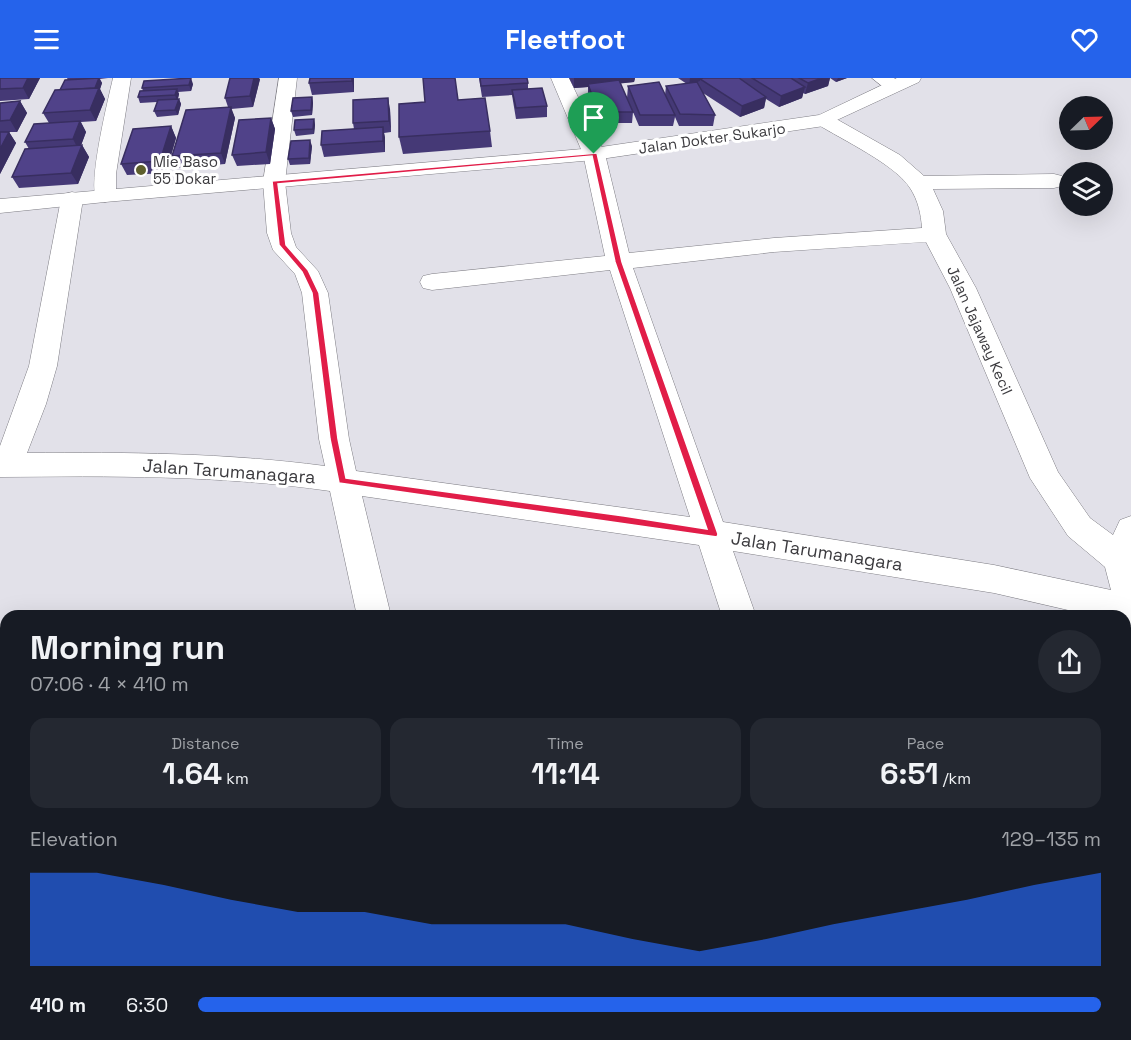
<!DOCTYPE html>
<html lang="en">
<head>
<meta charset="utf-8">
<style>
  body { margin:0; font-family:"Space Grotesk",sans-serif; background:#242831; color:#f1f3f6; height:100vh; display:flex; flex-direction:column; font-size:22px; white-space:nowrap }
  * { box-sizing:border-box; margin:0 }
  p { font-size:20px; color:#9ea1a6 }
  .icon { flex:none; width:33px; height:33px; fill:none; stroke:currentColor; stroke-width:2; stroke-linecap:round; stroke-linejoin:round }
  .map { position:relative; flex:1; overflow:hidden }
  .drawer { position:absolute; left:0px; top:532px; width:1131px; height:430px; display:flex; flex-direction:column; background:#171b24; border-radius:18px 18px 0 0; box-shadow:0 6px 24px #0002 }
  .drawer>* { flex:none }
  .needle { width:39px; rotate:67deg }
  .tools { position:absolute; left:1059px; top:18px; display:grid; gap:12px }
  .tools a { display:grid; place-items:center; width:54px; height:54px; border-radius:50%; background:#171b24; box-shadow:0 6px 24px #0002; font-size:30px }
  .pin { position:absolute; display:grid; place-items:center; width:51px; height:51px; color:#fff; margin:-62px -26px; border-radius:50% 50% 50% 0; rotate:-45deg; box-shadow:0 0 6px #0007 }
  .pin .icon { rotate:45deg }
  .round { display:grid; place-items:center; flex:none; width:63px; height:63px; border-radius:32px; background:#242831 }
  .summary { display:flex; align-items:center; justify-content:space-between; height:102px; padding:0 30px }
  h1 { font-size:33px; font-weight:600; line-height:45px }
  .metrics { display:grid; grid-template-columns:repeat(3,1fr); gap:9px; height:102px; padding:6px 30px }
  .metrics div { display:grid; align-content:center; border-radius:15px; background:#242831; text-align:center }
  .metrics b { font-size:30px; font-weight:600 }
  .metrics small { font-size:16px; font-weight:400 }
  .metrics p { font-size:16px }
  .chart { height:168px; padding:12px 30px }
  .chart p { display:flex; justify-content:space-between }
  .chart svg { width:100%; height:108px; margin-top:6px; fill:#2563eb; opacity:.7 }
  ul { padding:0 30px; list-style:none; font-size:20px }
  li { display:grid; grid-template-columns:96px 72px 1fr; align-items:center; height:45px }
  li i { height:15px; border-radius:8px; background:#2563eb }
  header { display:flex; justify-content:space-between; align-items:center; height:78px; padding:0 30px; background:#2563eb; color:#fff; font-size:27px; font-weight:600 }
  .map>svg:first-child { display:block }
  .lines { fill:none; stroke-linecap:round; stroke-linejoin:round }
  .minor-casing { stroke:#7d7c83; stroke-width:1 }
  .major-casing { stroke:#7d7c83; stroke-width:1 }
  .minor { fill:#fff; fill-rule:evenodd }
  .major { fill:#fff; fill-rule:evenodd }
  .wall { fill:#453976 }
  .shaded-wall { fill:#382e60 }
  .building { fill:#504289; stroke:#382e60; stroke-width:1.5 }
  .route { fill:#e11d48; stroke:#fff; stroke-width:1.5; fill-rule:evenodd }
  .poi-dot { fill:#5d5f2c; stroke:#fff; stroke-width:2 }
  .labels { text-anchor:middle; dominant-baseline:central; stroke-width:6; stroke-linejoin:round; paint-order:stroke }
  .far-street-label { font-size:15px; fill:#3c3b3f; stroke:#fff }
  .far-poi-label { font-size:15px; fill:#3c3b3f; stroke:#fff; text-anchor:start }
  .street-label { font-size:18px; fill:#3c3b3f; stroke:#fff }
</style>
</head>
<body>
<header><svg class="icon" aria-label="menu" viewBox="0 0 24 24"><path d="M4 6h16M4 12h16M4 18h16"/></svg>Fleetfoot<svg class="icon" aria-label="heart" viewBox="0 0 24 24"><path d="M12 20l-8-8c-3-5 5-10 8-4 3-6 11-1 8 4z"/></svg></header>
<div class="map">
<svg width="1131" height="962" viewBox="0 0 1131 962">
  <rect width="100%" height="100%" fill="#e2e1e9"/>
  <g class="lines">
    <!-- minor casing -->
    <g class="minor-casing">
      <g id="minor">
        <path d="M113,0H131L116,96V117L113,122L105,124L97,122C87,107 108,22 113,0Z"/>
        <path d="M279,0H297L285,104L291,155L296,169L318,193L328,215L349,361L356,393L690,439L610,192L432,212L423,210L420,204L423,198L432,196L605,178L583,76L551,0H569L605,76L629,175L774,160L922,150C921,136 918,122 910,110C896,87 841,61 817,46L814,42L817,38H831L900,77L924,98L1054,96L1062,98L1065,103L1062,108L1054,110L933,111L943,133L946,156L976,210L1058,394L1090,440L1113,457L1120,442L1131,438V547L1125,546V538H1094L994,515L733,473L756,538H722L699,467L362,418L391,538H357L330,413C221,397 110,398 0,399V368L29,288L61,121L64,116L72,114L80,116L83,121L57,288L46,326L27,375C126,374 226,375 325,388L319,361L302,215L295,196L273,172L267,155L263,104ZM926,164L950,210L1030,400L1068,458L1105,489L1111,512L994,487L723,444L633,190L774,174Z"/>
        <path d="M872,0H894L904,8L901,12H887Z"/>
        <path d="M449,957H495L498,962H450Z"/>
        <path d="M849,957H895L898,962H850Z"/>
      </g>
    </g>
    <!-- major casing -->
    <g class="major-casing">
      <path id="major" d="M897,0H921L919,4L824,48L594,82L105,124L0,135V121L594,70L819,37Z"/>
    </g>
    <!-- minor -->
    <use href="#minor" class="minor"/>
    <!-- major -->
    <use href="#major" class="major"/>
  </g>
  <!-- wall -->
  <g class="wall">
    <path d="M0,0H40L29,21L0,23Z"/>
    <path d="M67,0H108L100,1L102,5L100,11L105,21L96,43L81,44L86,54L81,67H82L89,79L78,106L19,110L12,99L29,71L25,64L49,45L43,35L68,2Z"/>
    <path d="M354,0V14L312,17L309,5Z"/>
    <path d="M479,0L528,5V11L547,28V39L516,41L512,17L482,19Z"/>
    <path d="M569,0H635L634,4L620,5L633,34L632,45H598L588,17V9L574,10Z"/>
    <path d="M678,0H847L836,4L830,0L828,8L805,16L803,15L802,20L779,29L766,21L764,30L740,39L703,15L715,37L713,48H679L675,39L673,48H639L627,20L628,8L665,17L666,8L687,6Z"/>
    <path d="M260,1L253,29L231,31L235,40L225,86L178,90L172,78L228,29L225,20Z"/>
    <path d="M193,6L191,13L178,14L179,16L178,21H179L181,26L178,37L157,39L154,33L157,24L140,25L138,19L143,13L142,10Z"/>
    <path d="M312,19L313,25L312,37L293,39L291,33Z"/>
    <path d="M458,22L490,53L492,69L403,76L399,59Z"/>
    <path d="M20,23L27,35L17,54H9L16,65L0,96V25Z"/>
    <path d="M390,31L391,54L384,55L385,60V74L324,79L321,67L354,51L353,45Z"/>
    <path d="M271,40L275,51L270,86L237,88L232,77Z"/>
    <path d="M314,41L315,47L314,56L296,58L294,52Z"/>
    <path d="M171,48L176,60L166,95L127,97L121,86Z"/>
    <path d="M312,68L310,86L290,87L288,81Z"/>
    <path d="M1096,957H1125L1131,962H1098Z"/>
  </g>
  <!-- shaded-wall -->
  <g class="shaded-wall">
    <path d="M28,0H40L29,21L23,10Z"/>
    <path d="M99,0L102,5L100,11L105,21L96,43L90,32L93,14Z"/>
    <path d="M191,0L193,6L191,13L189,7Z"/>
    <path d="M254,0H259L260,1L253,29L250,18Z"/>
    <path d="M352,0H354V14L352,3Z"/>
    <path d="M574,0H635L634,4L589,9L588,6V9L574,10Z"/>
    <path d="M690,0H710L700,1V3L689,7Z"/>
    <path d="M822,0H830L828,8L805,16L808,5Z"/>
    <path d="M838,0H847L836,4Z"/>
    <path d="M805,9L802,20L779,29L781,18Z"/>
    <path d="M177,11L179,16L177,23L175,17Z"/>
    <path d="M312,19L313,25L312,37L311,32Z"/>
    <path d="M766,19L764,30L740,39L742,28Z"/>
    <path d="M388,20L390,31L391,54L389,43Z"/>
    <path d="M179,21L181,26L178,37L175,32Z"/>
    <path d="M20,23L27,35L17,54L10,42Z"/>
    <path d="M231,29L235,40L225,86L221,75Z"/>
    <path d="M271,40L275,51L270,86L266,74Z"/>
    <path d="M314,41L315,47L314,56L313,51Z"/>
    <path d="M80,43L86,54L79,73L73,61Z"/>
    <path d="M171,48L176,60L166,95L160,83Z"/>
    <path d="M383,49L385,60V74L383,63Z"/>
    <path d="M9,54L16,65L0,96V71Z"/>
    <path d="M310,62L312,68L310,86L309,80Z"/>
    <path d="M82,67L89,79L78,106L71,95Z"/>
  </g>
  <!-- building -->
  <g class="building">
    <path d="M0,0H28L23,10L0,11Z"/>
    <path d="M99,0L95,10L60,12L65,2Z"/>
    <path d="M191,0L189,7L142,10L144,3Z"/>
    <path d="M230,0H254L250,18L225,20Z"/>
    <path d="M310,0H352V3L309,5Z"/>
    <path d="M423,0H455L458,22L485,20L490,53L399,59V26L425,24Z"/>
    <path d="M480,0H527L528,5L481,8Z"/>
    <path d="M703,0H739L766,19L742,28L700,1Z"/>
    <path d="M752,0H791L805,9L781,18Z"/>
    <path d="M799,0H822L808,5Z"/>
    <path d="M619,2L633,34H598L588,6Z"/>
    <path d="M659,4L675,37H640L628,8Z"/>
    <path d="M697,4L715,37L680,36L666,8Z"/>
    <path d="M99,10L90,32L43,35L55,12Z"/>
    <path d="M542,10L547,28L516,30L512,12Z"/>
    <path d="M177,11L175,17L138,19L140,13Z"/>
    <path d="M312,19L311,32L291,33L293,20Z"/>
    <path d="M388,20L389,43L353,45V22Z"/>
    <path d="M179,21L175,32L154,33L158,22Z"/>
    <path d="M20,23L10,42L0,43V25Z"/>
    <path d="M231,29L221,75L172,78L186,32Z"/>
    <path d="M271,40L266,74L232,77L239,42Z"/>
    <path d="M314,41L313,51L294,52L295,42Z"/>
    <path d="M80,43L73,61L25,64L34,46Z"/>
    <path d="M171,48L160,83L121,86L133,51Z"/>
    <path d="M383,49V63L321,67L322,53Z"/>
    <path d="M0,54H9L0,71Z"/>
    <path d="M310,62L309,80L288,81L291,63Z"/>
    <path d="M82,67L71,95L12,99L25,71Z"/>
    <path d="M1125,909H1131V962H1113L1112,957H1125Z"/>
  </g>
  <!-- route -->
  <path class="route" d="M597,75L622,184L718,456L717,459L339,405L330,361L312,215L302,194L279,167L272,103ZM592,78L615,184L707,451L624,438L346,400L338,361L319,215L308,192L286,167L278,106Z"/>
  <!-- markers -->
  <circle class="poi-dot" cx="141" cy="92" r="6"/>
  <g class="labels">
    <!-- far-street labels -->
    <g class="far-street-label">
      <text transform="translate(712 60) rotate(-8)">Jalan Dokter Sukarjo</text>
      <text transform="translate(980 252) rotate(66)">Jalan Jajaway Kecil</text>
    </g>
    <!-- far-poi labels -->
    <g class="far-poi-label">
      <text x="153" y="83">Mie Baso<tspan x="153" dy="17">55 Dokar</tspan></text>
    </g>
    <!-- street labels -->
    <g class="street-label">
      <text transform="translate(229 393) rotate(4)">Jalan Tarumanagara</text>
      <text transform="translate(817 473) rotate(9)">Jalan Tarumanagara</text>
    </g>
  </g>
</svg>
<div class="tools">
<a><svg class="needle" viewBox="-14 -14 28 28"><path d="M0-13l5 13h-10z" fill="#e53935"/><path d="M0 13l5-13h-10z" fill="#9ea1a6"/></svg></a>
<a><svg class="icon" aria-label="layers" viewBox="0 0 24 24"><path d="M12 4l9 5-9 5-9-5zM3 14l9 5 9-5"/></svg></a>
</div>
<div class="pin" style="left:594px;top:76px;background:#1e9e55"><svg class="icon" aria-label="arrive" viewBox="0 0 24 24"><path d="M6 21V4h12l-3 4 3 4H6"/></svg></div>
<section class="drawer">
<div class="summary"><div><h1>Morning run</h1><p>07:06 · 4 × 410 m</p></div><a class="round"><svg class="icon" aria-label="share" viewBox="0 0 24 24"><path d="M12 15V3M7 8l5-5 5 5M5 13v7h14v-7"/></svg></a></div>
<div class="metrics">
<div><p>Distance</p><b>1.64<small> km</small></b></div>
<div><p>Time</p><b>11:14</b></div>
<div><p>Pace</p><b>6:51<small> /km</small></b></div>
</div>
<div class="chart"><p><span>Elevation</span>129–135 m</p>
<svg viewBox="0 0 160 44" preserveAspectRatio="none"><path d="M0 44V6L10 6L20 11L30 17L40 22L50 22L60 27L70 27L80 27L90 33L100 38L110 33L120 27L130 22L140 17L150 11L160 6V44z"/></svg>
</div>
<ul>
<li><b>410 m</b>6:30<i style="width:100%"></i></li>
</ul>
</section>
</div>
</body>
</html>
